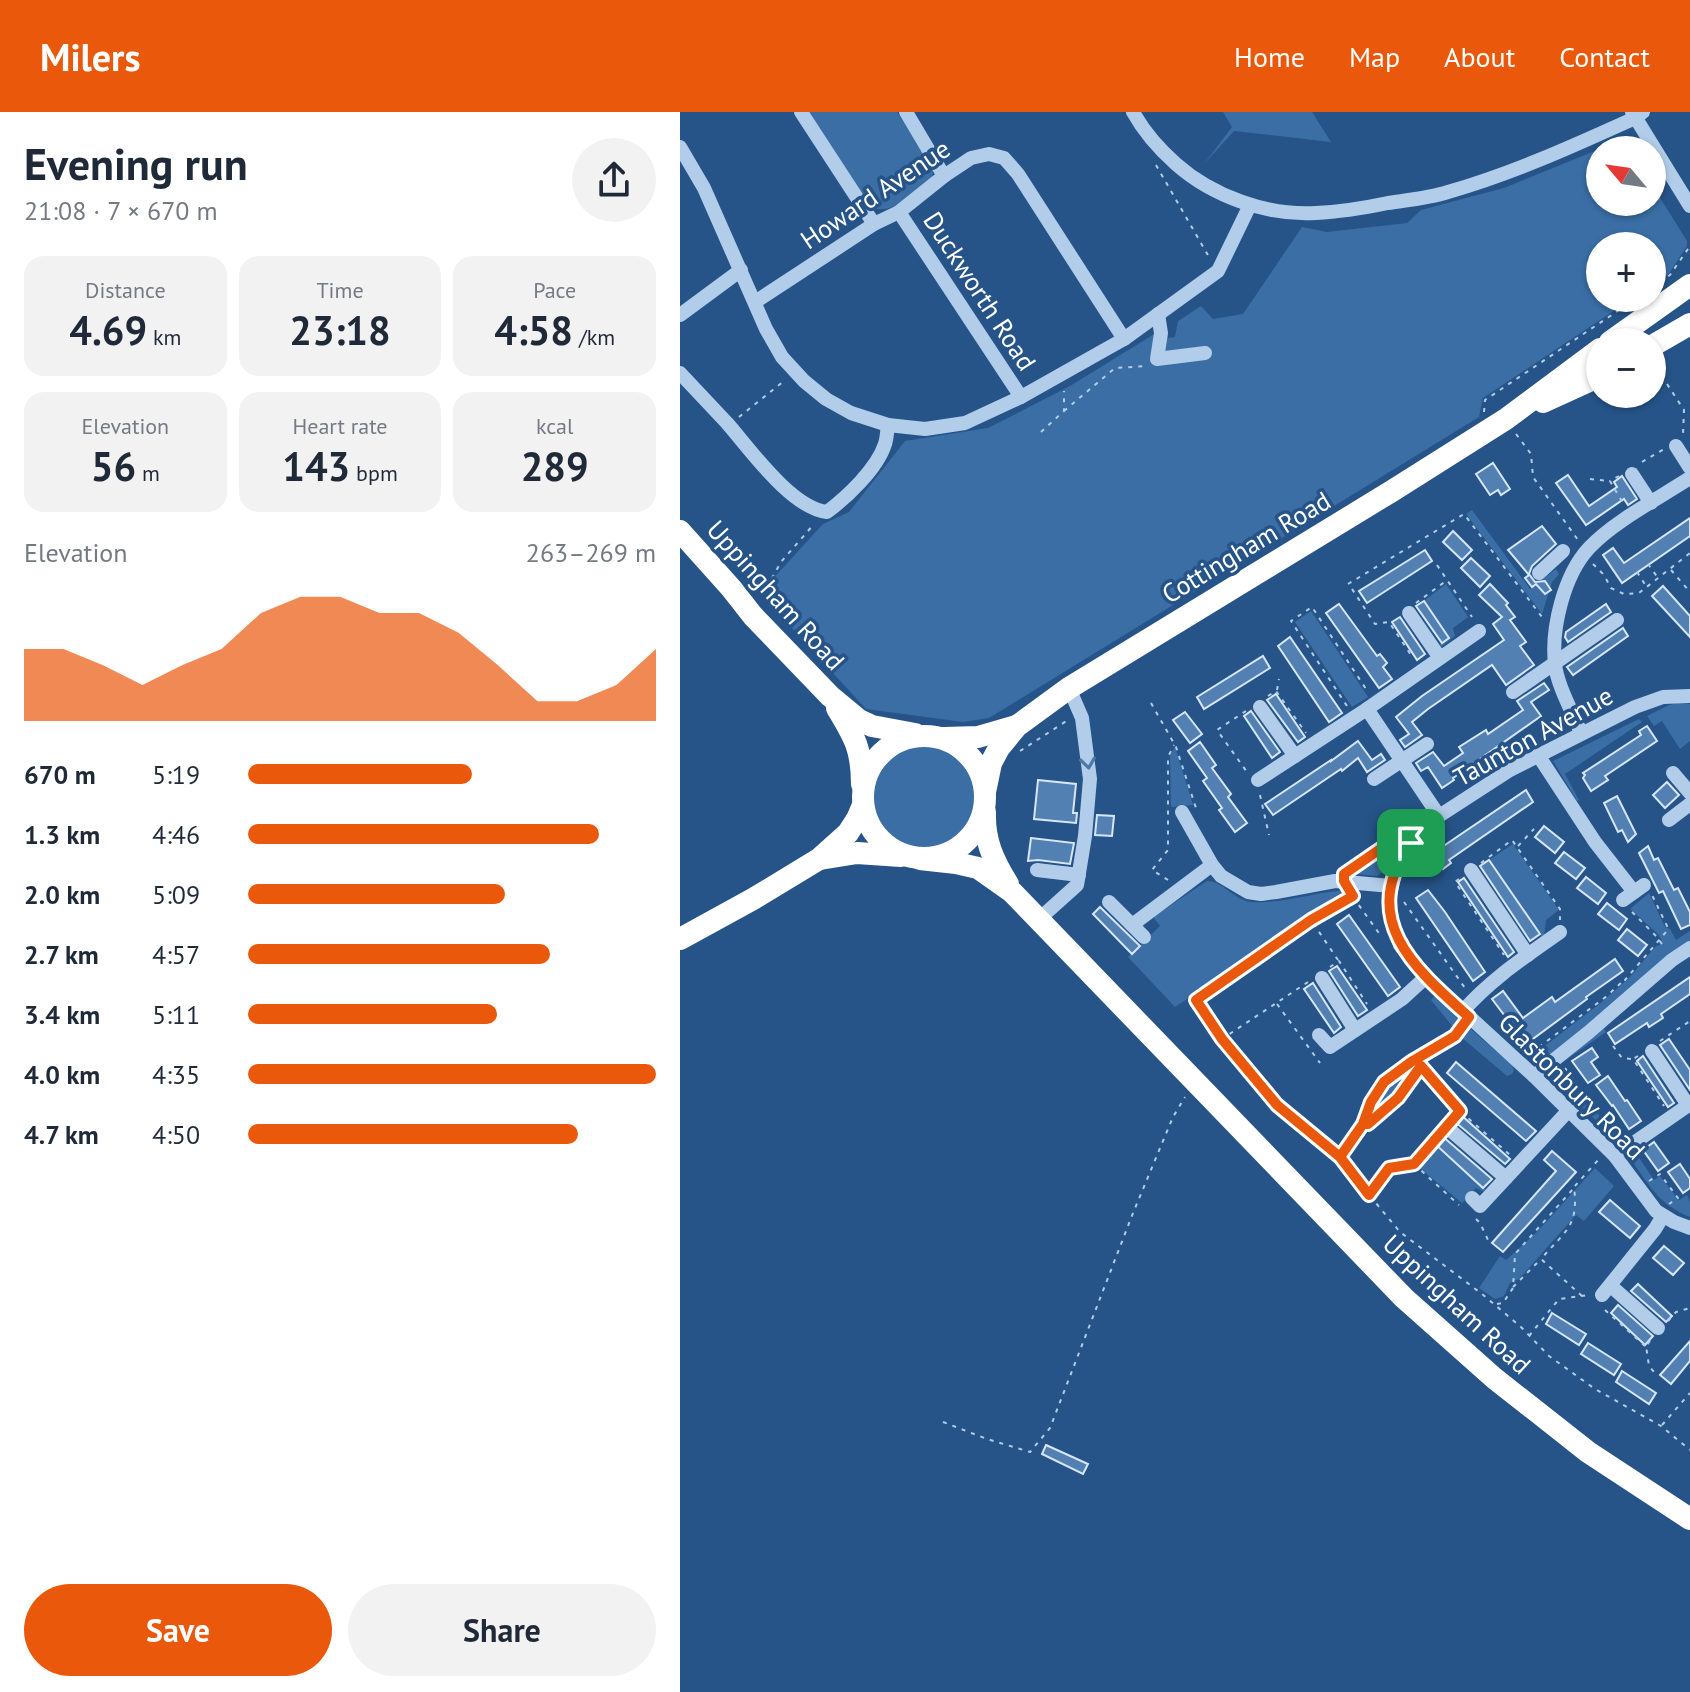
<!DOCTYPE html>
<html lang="en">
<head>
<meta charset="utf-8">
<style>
  body { margin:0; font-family:"PT Sans",sans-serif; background:#f2f2f3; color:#1f2937; height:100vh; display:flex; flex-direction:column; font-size:30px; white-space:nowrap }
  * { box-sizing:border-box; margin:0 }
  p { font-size:26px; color:#747a83 }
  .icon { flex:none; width:44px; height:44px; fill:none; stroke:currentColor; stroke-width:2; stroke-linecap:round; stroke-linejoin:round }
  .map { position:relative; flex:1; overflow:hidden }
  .panel { display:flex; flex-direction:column; background:#fff; width:680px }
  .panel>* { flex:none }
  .needle { width:52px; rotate:299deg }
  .tools { position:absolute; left:906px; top:24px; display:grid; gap:16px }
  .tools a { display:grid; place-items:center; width:80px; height:80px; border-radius:50%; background:#fff; box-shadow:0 2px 6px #0004; font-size:40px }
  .pin { position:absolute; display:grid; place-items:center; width:68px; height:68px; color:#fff; margin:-34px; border-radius:16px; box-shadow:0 4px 12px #0006 }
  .round { display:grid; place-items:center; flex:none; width:84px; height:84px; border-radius:42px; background:#f2f2f3 }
  .headline { display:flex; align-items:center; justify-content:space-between; height:136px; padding:0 24px }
  h1 { font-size:44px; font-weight:600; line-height:60px }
  .metrics { display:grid; grid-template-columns:repeat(3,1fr); gap:12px; height:136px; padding:8px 24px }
  .metrics div { display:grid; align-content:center; border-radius:20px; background:#f2f2f3; text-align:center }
  .metrics b { font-size:40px; font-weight:600 }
  .metrics small { font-size:22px; font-weight:400 }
  .metrics p { font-size:22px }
  .chart { height:224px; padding:16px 24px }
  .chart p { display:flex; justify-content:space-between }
  .chart svg { width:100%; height:144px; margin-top:8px; fill:#ea580c; opacity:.7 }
  .cta { display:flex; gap:16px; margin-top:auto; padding:16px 24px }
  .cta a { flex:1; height:92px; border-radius:48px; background:#ea580c; color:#fff; font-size:32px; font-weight:600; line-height:92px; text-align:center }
  .cta a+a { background:#f2f2f3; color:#1f2937 }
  ul { padding:0 24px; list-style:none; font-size:26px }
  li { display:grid; grid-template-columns:128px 96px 1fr; align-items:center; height:60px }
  li i { height:20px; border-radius:10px; background:#ea580c }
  header { display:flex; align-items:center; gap:48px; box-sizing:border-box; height:112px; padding:0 40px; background:#ea580c; color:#fff }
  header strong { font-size:38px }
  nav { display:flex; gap:44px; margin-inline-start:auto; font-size:28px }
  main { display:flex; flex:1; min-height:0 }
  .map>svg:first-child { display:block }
  .green { fill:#3a6ea5 }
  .building { fill:#5280b2; stroke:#d6e6f7; stroke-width:2 }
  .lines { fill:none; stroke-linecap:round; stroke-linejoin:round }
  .path { stroke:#b2cde9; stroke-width:2; stroke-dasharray:4 6; stroke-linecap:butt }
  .minor { stroke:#b2cde9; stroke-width:14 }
  .highway { stroke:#fff; stroke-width:22 }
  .oneway { stroke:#5078a6 }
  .route-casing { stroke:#fff; stroke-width:16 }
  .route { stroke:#ea580c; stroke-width:10 }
  .labels { text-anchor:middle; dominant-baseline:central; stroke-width:7; stroke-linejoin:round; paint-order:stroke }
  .street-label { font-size:26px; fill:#fff; stroke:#265489 }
</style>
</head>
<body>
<header>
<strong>Milers</strong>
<nav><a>Home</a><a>Map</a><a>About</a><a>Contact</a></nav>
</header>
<main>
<section class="panel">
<div class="headline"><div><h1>Evening run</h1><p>21:08 · 7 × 670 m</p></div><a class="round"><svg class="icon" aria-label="share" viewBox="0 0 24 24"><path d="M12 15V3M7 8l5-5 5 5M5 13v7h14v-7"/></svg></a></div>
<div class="metrics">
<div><p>Distance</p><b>4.69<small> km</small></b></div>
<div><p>Time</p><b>23:18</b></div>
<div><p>Pace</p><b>4:58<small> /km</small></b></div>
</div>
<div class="metrics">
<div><p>Elevation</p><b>56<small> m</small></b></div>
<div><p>Heart rate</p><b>143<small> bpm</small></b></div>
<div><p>kcal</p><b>289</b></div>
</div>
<div class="chart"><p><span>Elevation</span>263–269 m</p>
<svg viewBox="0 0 160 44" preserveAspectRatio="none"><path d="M0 44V22L10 22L20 27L30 33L40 27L50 22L60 11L70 6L80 6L90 11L100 11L110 17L120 27L130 38L140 38L150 33L160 22V44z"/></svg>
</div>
<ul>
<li><b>670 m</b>5:19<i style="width:55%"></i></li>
<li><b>1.3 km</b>4:46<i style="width:86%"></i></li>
<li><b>2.0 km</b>5:09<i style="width:63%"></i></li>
<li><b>2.7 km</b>4:57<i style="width:74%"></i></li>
<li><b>3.4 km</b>5:11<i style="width:61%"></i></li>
<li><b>4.0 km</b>4:35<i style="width:100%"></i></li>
<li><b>4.7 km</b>4:50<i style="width:81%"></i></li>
</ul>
<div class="cta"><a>Save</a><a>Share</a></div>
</section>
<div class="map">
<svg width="1010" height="1580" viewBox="0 0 1010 1580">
  <rect width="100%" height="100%" fill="#265489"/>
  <!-- green -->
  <g class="green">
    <path d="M127,0H217L252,53L253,61L251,68C234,80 212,105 190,95Z"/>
    <path d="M543,0H632L651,30L554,19L524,52L552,15Z"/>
    <path d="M932,32L951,38H920V90H972V73L1007,129V134L988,163L972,174V134H920V186H953L803,286L799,305L309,606L283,610L186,597L80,481L143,412L169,400L225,329L308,316L390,274L476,221L488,226L495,225L498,209L521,194L533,207L563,202L622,115L647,120L727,111L741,98L824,76Z"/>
    <path d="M792,398L850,477L876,457L879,462L872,470L862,502L786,402Z"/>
    <path d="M766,472L788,505L773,516L775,524L761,535L760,532L769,526L744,489Z"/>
    <path d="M631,499L688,585L672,595L615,510Z"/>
    <path d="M998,591L1010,592V629L1000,637L982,609L974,614L967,604L989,593Z"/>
    <path d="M959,607L962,610L885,662L899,688L897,689L873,649Z"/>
    <circle cx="243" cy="685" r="53"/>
    <path d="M495,635L513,693L491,695L490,644Z"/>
    <path d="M721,725L704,759L697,764L669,761Z"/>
    <path d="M833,732L879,798L866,808L864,825L861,824L809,748Z"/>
    <path d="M527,769C543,769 554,788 571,790C603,792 635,780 666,778L668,781L495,895L448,845L480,814L473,805Z"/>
    <path d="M969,781L985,815L990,817L996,828L1010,819V834L860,956L849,946L922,890L950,865L976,834L980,833L982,829L978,822L950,797Z"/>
    <path d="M756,882L794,920L832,953L834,958L832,962L827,964L781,925L751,888Z"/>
    <path d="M921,913L926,920L880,952L931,1019L928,1020L865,960Z"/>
    <path d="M739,947H742C728,971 710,996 686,1007C697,978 713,964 739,947Z"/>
    <path d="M754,1031L806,1078L802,1079L796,1076L782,1091L736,1053Z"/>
    <path d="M956,1041L974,1068L980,1064L999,1088L1007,1083L1010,1090V1105C980,1093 970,1075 952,1049V1043Z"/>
    <path d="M915,1056L934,1074L904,1109L896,1103L839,1167L830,1171L824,1184L815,1187L799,1176L820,1144L826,1148L857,1120Z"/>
  </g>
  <!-- building -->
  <g class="building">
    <path d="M813,351L830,377L821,383L818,378L810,383L796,362Z"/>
    <path d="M888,363L909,394L937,375L934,370L942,364L957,387L948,393L944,387L906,413L876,371Z"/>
    <path d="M1010,406V424L942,471L923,443L933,436L944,451Z"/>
    <path d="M862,414L876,432L852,454L849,462L855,470L865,469L871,478L865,482L856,472L852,475L845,466L849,463L828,438Z"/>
    <path d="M773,419L792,438L782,448L763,430Z"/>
    <path d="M745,438L752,449L687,491L679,479Z"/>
    <path d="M791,446L810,464L800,475L781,456Z"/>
    <path d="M810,472L828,491L826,493L835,505L830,508L846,530L840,534L854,553L826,573L812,553L748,597L732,610L742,623L725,635L720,628L729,622L716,605L742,584L824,528L813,512L822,505L799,483Z"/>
    <path d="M983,474L1010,504V525L972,484Z"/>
    <path d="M744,489L769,526L762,531L736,494Z"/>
    <path d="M659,492L697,544L700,542L707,551L703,555L712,567L699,576L646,501Z"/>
    <path d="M926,492L931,500L888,530L885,525L886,520Z"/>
    <path d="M720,505L745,542L737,548L712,510Z"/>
    <path d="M943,516L948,524L893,563L887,555Z"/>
    <path d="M610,525L662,601L649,610L598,534Z"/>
    <path d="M583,544L590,556L524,597L517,585Z"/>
    <path d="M864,571L869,578L851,590L861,604L773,666L774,668L762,676L748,655L741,659L736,651L753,640L764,654L783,641L779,635L806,618L808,622L843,598L837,589Z"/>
    <path d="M596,582L625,625L618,630L587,588Z"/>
    <path d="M571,599L600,640L592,646L564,604Z"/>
    <path d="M505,600L522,622L510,631L493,608Z"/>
    <path d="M967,614L977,629L925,664L928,668L911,679L903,666L905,663L903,661L961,623L959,619Z"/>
    <path d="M678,629L692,648L701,642L705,648L687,660L678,646L662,659L661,657L593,703L585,692L651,648V649Z"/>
    <path d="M520,630L536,653L532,656L551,682L548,685L567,711L555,720L539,698L542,696L523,669L527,666L508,639Z"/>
    <path d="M358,668L396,672L393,701H397L396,711L354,707Z"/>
    <path d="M987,670L999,683L985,696L973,683Z"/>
    <path d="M846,678L853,690L769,748L771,751L763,757L761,754L747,762L740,750Z"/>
    <path d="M937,684L956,722L948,730L942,718L938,720L924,691Z"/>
    <path d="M417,703L434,704L432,724L415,723Z"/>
    <path d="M864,714L884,730L875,741L855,725Z"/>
    <path d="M351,726L394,731L390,752L358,748L348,749Z"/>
    <path d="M968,734L974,748L978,746L994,778L998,776L1010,800V813L1001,817L983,779L979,781L959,741Z"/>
    <path d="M884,740L905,756L896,767L875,751Z"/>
    <path d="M809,748L860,822L850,829L800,754Z"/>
    <path d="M906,765L926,781L918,792L897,776Z"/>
    <path d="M784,766L834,840L828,845L778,770Z"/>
    <path d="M748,778L765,800L805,860L793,869L736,786Z"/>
    <path d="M927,791L947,807L939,818L918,802Z"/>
    <path d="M420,795L460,834L452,842L413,802Z"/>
    <path d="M669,803L720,875L708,884L657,812Z"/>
    <path d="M947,817L967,833L958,844L938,828Z"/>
    <path d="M935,847L943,859L906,885L907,887L846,932L812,887L823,879L843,906L872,885L875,890Z"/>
    <path d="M657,854L687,898L678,904L649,859Z"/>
    <path d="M1010,865V882L981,902L983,906L969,915L967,911L935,932L928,921Z"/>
    <path d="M633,871L661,915L654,921L624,877Z"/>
    <path d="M989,927L1010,958V978L980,933Z"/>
    <path d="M912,936L918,945L911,950L920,963L908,971L892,949Z"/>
    <path d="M963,944L994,991L988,995L957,949Z"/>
    <path d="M776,950L856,1019L846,1029L767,961Z"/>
    <path d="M928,964L945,989L947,988L961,1009L949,1017L933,993L932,994L916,973Z"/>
    <path d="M780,1002L830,1047L825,1052L774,1009Z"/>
    <path d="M761,1023L812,1067L803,1076L754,1031Z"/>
    <path d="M974,1030L989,1051L978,1059L963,1038Z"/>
    <path d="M872,1039L896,1060L823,1140L812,1131L876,1059L864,1048Z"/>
    <path d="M1000,1052L1010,1067V1076L1003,1081L988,1060Z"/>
    <path d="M930,1088L960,1114L950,1126L919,1100Z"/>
    <path d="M984,1134L1004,1151L993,1163L973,1146Z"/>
    <path d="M958,1172L992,1204L986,1210L951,1179Z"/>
    <path d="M938,1193L973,1224L965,1233L931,1201Z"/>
    <path d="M872,1201L906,1222L899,1233L866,1212Z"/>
    <path d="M1010,1229V1249L991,1272L980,1263Z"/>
    <path d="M908,1231L941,1252L934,1263L901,1242Z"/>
    <path d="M942,1259L976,1281L969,1292L936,1270Z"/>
    <path d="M366,1333L408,1352L403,1362L362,1342Z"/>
  </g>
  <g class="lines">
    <!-- path -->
    <g class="path">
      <path d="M476,53L529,145"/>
      <path d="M972,176L990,163L1010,134"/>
      <path d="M987,272L1004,298L1003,322"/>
      <path d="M384,299L435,256L466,254"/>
      <path d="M804,300L805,288L957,186"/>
      <path d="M59,305L104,269"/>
      <path d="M361,320L384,299V279"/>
      <path d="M836,322L851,342L853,365L898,428"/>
      <path d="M962,350L984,337"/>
      <path d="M939,364L930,369L944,393"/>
      <path d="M910,367L929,369"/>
      <path d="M913,452L924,463L931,476L944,482L959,481L1010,441"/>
      <path d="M968,452L978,466"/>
      <path d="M757,453L792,505"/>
      <path d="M991,458L1010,480"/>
      <path d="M957,460L966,474"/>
      <path d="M668,472L784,402L865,509"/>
      <path d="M672,477L695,512L709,510L733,546"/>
      <path d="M82,484L101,450L134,412"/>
      <path d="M736,491L766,469"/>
      <path d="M597,578L599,567"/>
      <path d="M588,584L596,579L626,621"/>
      <path d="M471,591L496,635L516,696"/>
      <path d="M667,594L611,509L632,495L688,580"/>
      <path d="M566,599L537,618L567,660"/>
      <path d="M340,639L388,608"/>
      <path d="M580,683L589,723"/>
      <path d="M838,734L854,717"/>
      <path d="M801,751L832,728L880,797V808"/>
      <path d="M673,755L717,725"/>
      <path d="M779,767L775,770L824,843"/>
      <path d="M488,768L472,758L488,738V645L494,633"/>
      <path d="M673,785L701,824L702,823"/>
      <path d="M724,790L785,876"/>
      <path d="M952,800L978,826L985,837"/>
      <path d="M658,848L631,808L670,785"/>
      <path d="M650,855L659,849L687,892"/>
      <path d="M946,868H945L986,820L988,816L972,783"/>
      <path d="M628,870L542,927L597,993L659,1044"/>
      <path d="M597,892L640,951"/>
      <path d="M542,927L516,888L630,809"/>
      <path d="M980,929L1010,909"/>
      <path d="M933,934L942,946L952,947"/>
      <path d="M748,940L741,954L780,999L775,1005"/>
      <path d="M851,941L927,884L944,868"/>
      <path d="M958,944L953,947L984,994"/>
      <path d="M885,956L937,1024"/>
      <path d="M781,1000L830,1043"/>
      <path d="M684,1012H688L718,986L740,955"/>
      <path d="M758,1024L734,1052L709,1056L689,1083L660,1045C667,1034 675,1024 681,1013C690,999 692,981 705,969C725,948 765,938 781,915"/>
      <path d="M734,1052L779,1093"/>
      <path d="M969,1069L980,1062L998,1086L989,1092"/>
      <path d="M690,1084L720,1120L802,1182L841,1215L869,1244L915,1277L981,1314L1010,1338"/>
      <path d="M796,1107L800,1111L809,1130"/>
      <path d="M833,1175L860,1148"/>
      <path d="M902,1184L861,1147C885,1119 899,1115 894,1075L920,1046"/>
      <path d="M817,1192L823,1191L833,1176L835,1142L894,1076"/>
      <path d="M925,1198L965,1234"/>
      <path d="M988,1209L996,1200L1010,1196"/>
      <path d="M849,1224L879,1187L909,1183"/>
      <path d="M970,1229L966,1234L969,1254L974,1260"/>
      <path d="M263,1310L307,1327L350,1340L370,1316L453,1101L493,1005L505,985"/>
      <path d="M982,1313L1010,1281"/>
    </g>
    <!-- minor -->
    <g class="minor">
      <path d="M121,0L194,112"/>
      <path d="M226,0L264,64"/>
      <path d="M453,0C464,20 479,37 496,52C532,84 587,104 636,101C660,100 684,96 708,91C728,88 749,86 768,80C834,61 893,34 955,6L963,0"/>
      <path d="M952,0L1010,94"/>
      <path d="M0,35L24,76L86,217L102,245L124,269L146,287L171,301L208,313L245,317L285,311L341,285L444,227L538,159L570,93"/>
      <path d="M219,100L341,285"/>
      <path d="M75,190L194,112L219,100L264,64L291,46L309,42L324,46L338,62L444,227"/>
      <path d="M478,202L481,221L477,247L525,241"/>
      <path d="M0,203L61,158"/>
      <path d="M0,261C16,278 31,294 47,311C70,337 111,396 147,400C167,385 197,357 205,332C207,326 207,319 208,313"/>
      <path d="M996,334L1010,356"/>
      <path d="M952,362L971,391"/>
      <path d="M859,461L883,439"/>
      <path d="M729,501L760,546"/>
      <path d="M833,580L937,508"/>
      <path d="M1010,584L983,585L955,595L830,658L759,704L733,728L723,741L715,760L709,788L711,805L720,833L746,865L854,964L935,1044L976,1099L994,1110L1010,1116"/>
      <path d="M580,595L615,644"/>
      <path d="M901,621C893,601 877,573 875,552C871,516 884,463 909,436C933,410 979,386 1010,366"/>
      <path d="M858,643L915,730L954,780"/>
      <path d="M993,661L1010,681"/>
      <path d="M694,667L747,632"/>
      <path d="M578,668L687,597"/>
      <path d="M502,700L532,753L541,764L568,780L581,782L596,780L655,769L711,774"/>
      <path d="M759,704L687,597L799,519"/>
      <path d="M989,708L1010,692"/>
      <path d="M357,758L399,763"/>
      <path d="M791,758L848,843"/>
      <path d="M943,788L964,773"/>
      <path d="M429,790L464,825"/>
      <path d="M358,808L397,773L405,724L410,667L402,606L389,576"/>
      <path d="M452,813L532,753"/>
      <path d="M642,866L675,918"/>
      <path d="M783,899C811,867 845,845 880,820"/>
      <path d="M639,923L650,935L722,887L746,865"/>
      <path d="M972,939L1008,993"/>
      <path d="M854,964L909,920L992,848L1010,836"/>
      <path d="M769,1017L826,1066"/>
      <path d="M935,1044L1010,992"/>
      <path d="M792,1086L800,1094L889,998"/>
      <path d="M931,1174L978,1216"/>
      <path d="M922,1183L975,1117L983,1104"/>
    </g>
    <!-- highway -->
    <g class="highway">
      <path d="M930,230L1010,173"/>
      <path d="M972,234L1010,212"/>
      <path d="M863,290L920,264"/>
      <path d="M0,419L51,476L73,504L150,584L179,608L192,614L235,622"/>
      <path d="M157,596C174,624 182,637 182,672"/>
      <circle cx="244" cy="685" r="61"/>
      <path d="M264,626L298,625L336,614"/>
      <path d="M305,680L311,651L319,636L337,614L389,576L712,379L826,307L920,237"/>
      <path d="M305,700C304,728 313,748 328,772"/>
      <path d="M140,747L177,741L221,744"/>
      <path d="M240,747L276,751L298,756L332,780L724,1186L814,1266L908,1340L1010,1407"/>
      <path d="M0,827L73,787L139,747L168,721L177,707L183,693"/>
    </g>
  </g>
  <!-- one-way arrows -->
  <defs><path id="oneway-chevron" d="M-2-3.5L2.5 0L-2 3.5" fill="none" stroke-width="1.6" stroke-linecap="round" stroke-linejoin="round" transform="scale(2)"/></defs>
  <use class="oneway" href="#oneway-chevron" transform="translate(408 651) rotate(82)"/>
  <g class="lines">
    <!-- route casing -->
    <g class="route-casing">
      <path id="route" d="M731,731C677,807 734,856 789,905L775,924L731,950L704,970L691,990L683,1012L660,1045L689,1083L709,1056L734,1052L780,999L741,954L718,986L688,1012H683L660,1045L597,993L542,927L516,888L631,808L673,784L664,769V762L722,722L731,731"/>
    </g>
    <!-- route -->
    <use href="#route" class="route"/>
  </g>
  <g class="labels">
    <!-- street labels -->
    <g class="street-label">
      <text transform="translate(195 82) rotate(-34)">Howard Avenue</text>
      <text transform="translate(300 179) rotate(57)">Duckworth Road</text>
      <text transform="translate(566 435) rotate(-31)">Cottingham Road</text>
      <text transform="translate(96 483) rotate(48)">Uppingham Road</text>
      <text transform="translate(853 624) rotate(-29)">Taunton Avenue</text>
      <text transform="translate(892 974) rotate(45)">Glastonbury Road</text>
      <text transform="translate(777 1192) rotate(43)">Uppingham Road</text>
    </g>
  </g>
</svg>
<div class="tools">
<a><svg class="needle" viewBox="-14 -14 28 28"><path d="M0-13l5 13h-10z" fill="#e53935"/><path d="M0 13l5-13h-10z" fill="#747a83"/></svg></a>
<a>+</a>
<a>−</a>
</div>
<div class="pin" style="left:731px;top:731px;background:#1e9e55"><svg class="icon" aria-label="arrive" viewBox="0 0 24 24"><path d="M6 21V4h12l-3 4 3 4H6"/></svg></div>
</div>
</main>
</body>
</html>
